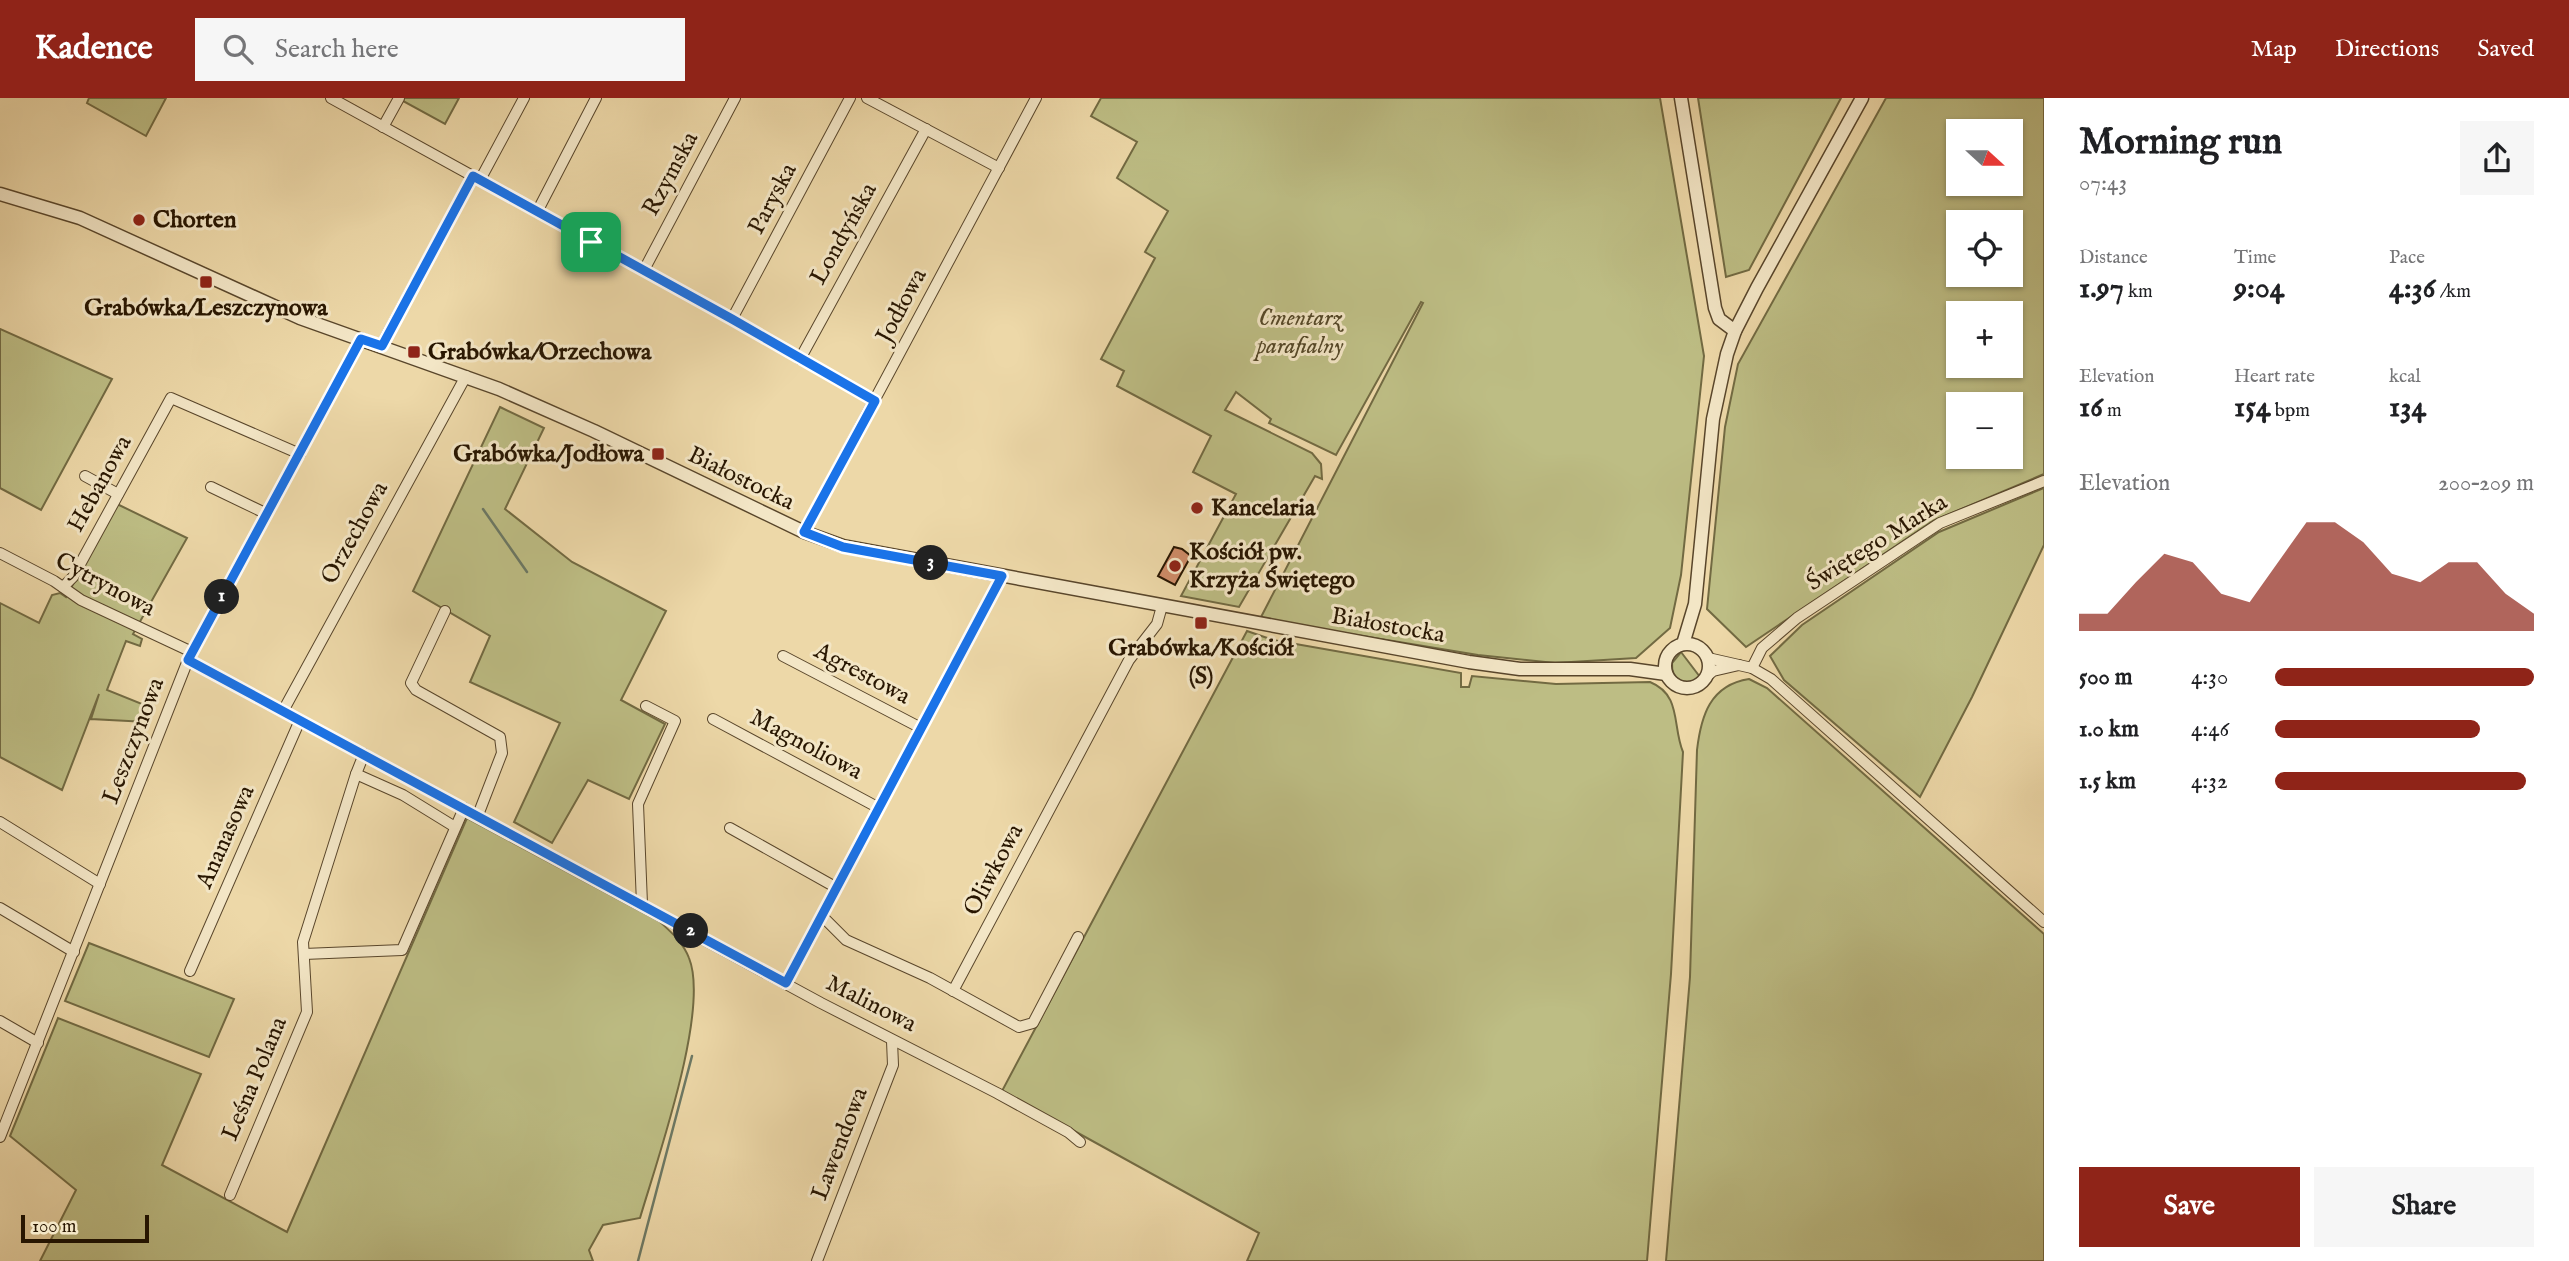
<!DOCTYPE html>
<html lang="en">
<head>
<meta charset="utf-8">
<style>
  body { margin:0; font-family:"IM FELL English",serif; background:#f6f6f6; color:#202124; height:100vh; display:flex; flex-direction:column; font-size:26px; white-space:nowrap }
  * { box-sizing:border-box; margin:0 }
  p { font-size:23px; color:#757577 }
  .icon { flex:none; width:38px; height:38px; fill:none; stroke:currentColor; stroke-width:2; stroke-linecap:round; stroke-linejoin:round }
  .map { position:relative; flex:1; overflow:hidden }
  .details { display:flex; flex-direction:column; background:#fff; width:525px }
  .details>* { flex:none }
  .needle { width:46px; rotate:111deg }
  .buttons { position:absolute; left:1946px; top:21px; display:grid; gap:14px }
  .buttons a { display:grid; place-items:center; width:77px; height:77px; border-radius:0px; background:#fff; box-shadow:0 2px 5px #0004; font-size:35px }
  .scale { position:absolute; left:21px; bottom:18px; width:128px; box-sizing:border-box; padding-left:7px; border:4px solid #281601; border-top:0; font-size:19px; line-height:24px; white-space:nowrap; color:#281601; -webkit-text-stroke:5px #f3e6c6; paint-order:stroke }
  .pin { position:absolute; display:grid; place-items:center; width:60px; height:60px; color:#fff; margin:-30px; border-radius:14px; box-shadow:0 4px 10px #0006 }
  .km { position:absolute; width:35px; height:35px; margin:-18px; border-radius:50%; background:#222; color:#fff; font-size:19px; line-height:35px; text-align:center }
  .round { display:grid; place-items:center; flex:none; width:74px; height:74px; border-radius:0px; background:#f6f6f6 }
  .overview { display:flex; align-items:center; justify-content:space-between; height:119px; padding:0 35px }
  h1 { font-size:38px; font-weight:700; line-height:52px }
  .figures { display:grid; grid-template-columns:repeat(3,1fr); gap:10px; height:119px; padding:7px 35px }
  .figures div { display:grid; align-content:center }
  .figures b { font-size:30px; font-weight:700 }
  .figures small { font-size:19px; font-weight:400 }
  .figures p { font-size:19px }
  .chart { height:196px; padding:14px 35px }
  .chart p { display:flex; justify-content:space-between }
  .chart svg { width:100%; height:126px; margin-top:7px; fill:#8f2418; opacity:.7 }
  .cta { display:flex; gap:14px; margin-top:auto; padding:14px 35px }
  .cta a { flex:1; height:80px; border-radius:0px; background:#8f2418; color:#fff; font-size:28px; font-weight:700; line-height:80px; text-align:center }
  .cta a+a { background:#f6f6f6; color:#202124 }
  ul { padding:0 35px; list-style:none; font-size:23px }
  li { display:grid; grid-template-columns:112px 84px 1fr; align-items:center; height:52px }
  li i { height:18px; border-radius:9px; background:#8f2418 }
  header { display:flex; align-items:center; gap:42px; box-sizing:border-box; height:98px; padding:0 35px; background:#8f2418; color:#fff }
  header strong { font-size:33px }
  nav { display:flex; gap:38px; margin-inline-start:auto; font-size:24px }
  .search { width:490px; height:63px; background:#f6f6f6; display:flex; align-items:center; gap:18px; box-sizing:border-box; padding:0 24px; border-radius:0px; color:#757577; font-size:26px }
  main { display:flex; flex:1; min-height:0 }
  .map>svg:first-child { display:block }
  .green { fill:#bdbd84; stroke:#726a42; stroke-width:2; fill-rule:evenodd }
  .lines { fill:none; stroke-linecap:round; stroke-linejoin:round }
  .stream { stroke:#6c7864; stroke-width:2.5 }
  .building { fill:#cf8c68; stroke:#281601; stroke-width:2 }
  .minor-casing { stroke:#59462b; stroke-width:12 }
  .tertiary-casing { stroke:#59462b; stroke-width:15 }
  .minor { stroke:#f3e6c6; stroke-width:10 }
  .tertiary { stroke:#f3e6c6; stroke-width:12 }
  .route-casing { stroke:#fff; stroke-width:14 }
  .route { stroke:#1a73e8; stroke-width:9 }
  .poi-dot { fill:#8f2418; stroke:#f3e6c6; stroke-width:2.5 }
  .labels { text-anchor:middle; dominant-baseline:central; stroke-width:6; stroke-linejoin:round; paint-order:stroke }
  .street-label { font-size:24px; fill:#281601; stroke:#f3e6c6 }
  .poi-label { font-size:24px; font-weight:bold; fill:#281601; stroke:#f3e6c6; text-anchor:start }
  .park-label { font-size:24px; font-style:italic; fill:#554828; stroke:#f3e6c6 }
</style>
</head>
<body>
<header>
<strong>Kadence</strong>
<div class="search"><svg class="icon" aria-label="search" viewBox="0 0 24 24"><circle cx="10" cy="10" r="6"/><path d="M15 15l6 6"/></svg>Search here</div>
<nav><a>Map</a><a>Directions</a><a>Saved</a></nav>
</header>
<main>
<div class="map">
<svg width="2044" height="1163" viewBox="0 0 2044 1163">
  <rect width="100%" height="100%" fill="#edd8a8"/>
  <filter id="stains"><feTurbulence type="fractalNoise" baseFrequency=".00286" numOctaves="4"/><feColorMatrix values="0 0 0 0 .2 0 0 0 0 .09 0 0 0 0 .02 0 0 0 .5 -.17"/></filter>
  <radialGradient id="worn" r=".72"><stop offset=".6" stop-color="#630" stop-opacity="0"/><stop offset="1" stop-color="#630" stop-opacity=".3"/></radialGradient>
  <!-- green -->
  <g class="green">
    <path d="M89,0H166L146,38L87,5Z"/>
    <path d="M404,0H459L445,26L403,3Z"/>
    <path d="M1101,0H1660L1704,258L1681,477L1670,530L1636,560L1555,565L1478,557L1260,521L1423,205L1421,204L1336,357L1269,325L1271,321L1236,294L1225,312L1312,355L1321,366L1322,381L1315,378L1239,509L1181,498L1236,396L1193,374L1211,338L1117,288L1124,273L1101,261L1155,160L1145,154L1168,113L1117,80L1137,44L1091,18Z"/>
    <path d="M1698,0H1841L1749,172L1726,179Z"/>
    <path d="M1886,0H2044V376L1933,423L1746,549L1707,511L1725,329L1738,266ZM1958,33H2011V86H1958ZM1958,124H2011V177H1958ZM1958,215H2011V268H1958ZM1958,306H2011V359H1958Z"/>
    <path d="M0,231L112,281L41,412L0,390Z"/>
    <path d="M500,309L544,330L505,411L572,464L666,513L621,602L665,626L629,701L588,682L552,745L514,724L560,625L470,584L490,538L413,493Z"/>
    <path d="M2044,390V447L1972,599L1920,699L1784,582L1770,558L1802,527L1939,434Z"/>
    <path d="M117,406L187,440L133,536L142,541L140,548L126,543L107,592L152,610L147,624L91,621L99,596L62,692L0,659V505L39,525L52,497L60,495L66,499Z"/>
    <path d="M1247,533L1273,542L1461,575V589H1469L1472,578L1556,586L1650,584C1682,597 1672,628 1683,654L1671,876L1647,1163H1247L1259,1135L1002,993Z"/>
    <path d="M1681,554L1700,579C1686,589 1671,583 1672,565Z"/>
    <path d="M1749,581L1767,590L2044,836V1163H1666L1690,879L1697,652C1701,618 1710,587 1749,581Z"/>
    <path d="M467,720L659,823C671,834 683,844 689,860C710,912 657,1062 640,1120L603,1127L589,1152L593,1163H40L76,1092L10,1038L58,920L201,976L162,1067L287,1134Z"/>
    <path d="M89,845L234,901L209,959L65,903Z"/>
  </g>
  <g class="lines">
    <!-- stream -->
    <g class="stream">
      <path d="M483,411L527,474"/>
      <path d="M638,1163L692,958"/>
    </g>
  </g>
  <!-- building -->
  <path class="building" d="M1174,449L1182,451L1191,458L1175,487L1158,478Z"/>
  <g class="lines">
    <!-- minor casing -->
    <g class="minor-casing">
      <g id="minor">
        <path d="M331,0L732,221L875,303"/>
        <path d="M867,0L999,70"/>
        <path d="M383,29L399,0"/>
        <path d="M480,82L524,0"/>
        <path d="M537,114L596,0"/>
        <path d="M644,172L735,0"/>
        <path d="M732,221L850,0"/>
        <path d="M381,248L473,78"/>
        <path d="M800,261L926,31"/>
        <path d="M85,378L118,396"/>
        <path d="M211,389L267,416"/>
        <path d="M804,434L1036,0"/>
        <path d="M0,455L54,483L81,502L192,554"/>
        <path d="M63,489L73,479L171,300L300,356"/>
        <path d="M445,513L411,585L416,592L500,639L502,655L478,717"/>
        <path d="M783,558L921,630"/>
        <path d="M1708,560L1752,570L1771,581L2044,824"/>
        <path d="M188,562L821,905L997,995L1068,1034L1080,1044"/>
        <path d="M1752,570L1762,550L1797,520L1940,425L2044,383"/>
        <path d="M1708,577L1713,573L1739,567"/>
        <path d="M283,613L466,278"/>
        <path d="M713,621L879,710"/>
        <path d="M364,656L356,676L403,697L455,729"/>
        <path d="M0,724L100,786"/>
        <path d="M730,730L837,790"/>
        <path d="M642,806L638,706L675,623L646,608"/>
        <path d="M0,810L74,854"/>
        <path d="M822,818L846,842L930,880L1019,929L1033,925L1078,839"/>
        <path d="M304,856L402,852L464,710"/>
        <path d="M190,873L300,622"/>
        <path d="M786,885L1002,478"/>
        <path d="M953,893L1129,562L1157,526L1162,508"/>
        <path d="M0,923L38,945"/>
        <path d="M0,1039L188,562L361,241"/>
        <path d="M230,1097L307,914L303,844L356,676"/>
        <path d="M817,1163L893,967L892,943"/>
      </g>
    </g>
    <!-- tertiary casing -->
    <g class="tertiary-casing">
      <g id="tertiary">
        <path d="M1681,0L1715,210L1719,221L1735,233"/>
        <path d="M0,96L80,120L300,220L499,291L594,333L804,434L843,448L1469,564L1520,571H1630L1666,576"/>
        <circle cx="1687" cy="568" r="22"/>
        <path d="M1683,546L1695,506L1713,321L1727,256L1735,233L1757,190L1862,0"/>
      </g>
    </g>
    <!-- minor -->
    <use href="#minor" class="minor"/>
    <!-- tertiary -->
    <use href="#tertiary" class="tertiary"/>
  </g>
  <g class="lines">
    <!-- route casing -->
    <g class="route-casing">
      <path id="route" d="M473,78L732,221L875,303L804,434L843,449L1002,478L786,885L188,562L361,241L382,248Z"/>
    </g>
    <!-- route -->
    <use href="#route" class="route"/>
  </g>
  <!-- markers -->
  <g class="poi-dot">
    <circle cx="139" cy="122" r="7"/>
    <rect x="199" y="177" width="14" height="14" rx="3.5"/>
    <rect x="407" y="247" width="14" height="14" rx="3.5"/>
    <rect x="651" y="349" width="14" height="14" rx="3.5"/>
    <circle cx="1197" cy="410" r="7"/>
    <circle cx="1175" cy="468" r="7"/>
    <rect x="1194" y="518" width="14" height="14" rx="3.5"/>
  </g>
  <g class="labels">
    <!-- street labels -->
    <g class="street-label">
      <text transform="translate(671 76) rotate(-62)">Rzymska</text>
      <text transform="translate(773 101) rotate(-62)">Paryska</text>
      <text transform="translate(844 136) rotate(-61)">Londyńska</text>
      <text transform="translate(902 208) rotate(-62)">Jodłowa</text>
      <text transform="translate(741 381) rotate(26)">Białostocka</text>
      <text transform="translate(100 386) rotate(-61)">Hebanowa</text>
      <text transform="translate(355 435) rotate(-61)">Orzechowa</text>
      <text transform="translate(1877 445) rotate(-32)">Świętego Marka</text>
      <text transform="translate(105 487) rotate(28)">Cytrynowa</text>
      <text transform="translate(1388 528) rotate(10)">Białostocka</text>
      <text transform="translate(862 576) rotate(28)">Agrestowa</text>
      <text transform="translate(134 643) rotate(-69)">Leszczynowa</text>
      <text transform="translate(806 647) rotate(28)">Magnoliowa</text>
      <text transform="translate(226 739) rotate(-66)">Ananasowa</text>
      <text transform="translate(994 772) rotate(-62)">Oliwkowa</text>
      <text transform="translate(871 906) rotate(27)">Malinowa</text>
      <text transform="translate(255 981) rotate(-67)">Leśna Polana</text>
      <text transform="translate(840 1046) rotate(-69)">Lawendowa</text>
    </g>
    <!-- poi labels -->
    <g class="poi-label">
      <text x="153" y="122">Chorten</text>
      <text x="206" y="210" text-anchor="middle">Grabówka/Leszczynowa</text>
      <text x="428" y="254">Grabówka/Orzechowa</text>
      <text x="644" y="356" text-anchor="end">Grabówka/Jodłowa</text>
      <text x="1211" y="410">Kancelaria</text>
      <text x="1189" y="454">Kościół pw.<tspan x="1189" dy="28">Krzyża Świętego</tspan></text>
      <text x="1201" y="550" text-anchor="middle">Grabówka/Kościół<tspan x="1201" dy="28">(S)</tspan></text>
    </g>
    <!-- park labels -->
    <g class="park-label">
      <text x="1300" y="220">Cmentarz<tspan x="1300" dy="28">parafialny</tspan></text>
    </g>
  </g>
  <rect width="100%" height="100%" filter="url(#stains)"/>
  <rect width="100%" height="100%" fill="url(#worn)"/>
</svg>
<div class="buttons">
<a><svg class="needle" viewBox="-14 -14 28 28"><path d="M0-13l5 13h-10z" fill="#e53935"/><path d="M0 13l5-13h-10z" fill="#757577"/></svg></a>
<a><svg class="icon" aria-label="locate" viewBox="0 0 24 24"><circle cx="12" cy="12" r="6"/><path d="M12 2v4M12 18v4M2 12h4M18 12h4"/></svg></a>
<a>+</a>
<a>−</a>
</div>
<div class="scale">100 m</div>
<div class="pin" style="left:591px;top:144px;background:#1e9e55"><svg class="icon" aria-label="arrive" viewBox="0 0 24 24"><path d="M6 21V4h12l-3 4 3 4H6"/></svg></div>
<b class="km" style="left:222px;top:499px">1</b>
<b class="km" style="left:691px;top:833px">2</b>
<b class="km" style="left:931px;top:465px">3</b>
</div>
<section class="details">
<div class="overview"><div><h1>Morning run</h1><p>07:43</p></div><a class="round"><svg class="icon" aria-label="share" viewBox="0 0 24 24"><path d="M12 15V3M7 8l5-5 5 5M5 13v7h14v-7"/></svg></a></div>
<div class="figures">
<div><p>Distance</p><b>1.97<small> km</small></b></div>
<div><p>Time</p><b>9:04</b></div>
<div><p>Pace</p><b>4:36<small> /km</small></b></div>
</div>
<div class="figures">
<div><p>Elevation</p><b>16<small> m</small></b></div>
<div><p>Heart rate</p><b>154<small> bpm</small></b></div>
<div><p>kcal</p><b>134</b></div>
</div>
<div class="chart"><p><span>Elevation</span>200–209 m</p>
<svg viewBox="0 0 160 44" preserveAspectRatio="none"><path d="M0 44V38L10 38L20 27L30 17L40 20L50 31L60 34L70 20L80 6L90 6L100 13L110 24L120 27L130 20L140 20L150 31L160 38V44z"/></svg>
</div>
<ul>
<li><b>500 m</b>4:30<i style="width:100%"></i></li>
<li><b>1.0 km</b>4:46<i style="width:79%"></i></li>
<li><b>1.5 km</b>4:32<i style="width:97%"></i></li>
</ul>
<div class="cta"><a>Save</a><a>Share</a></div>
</section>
</main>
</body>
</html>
